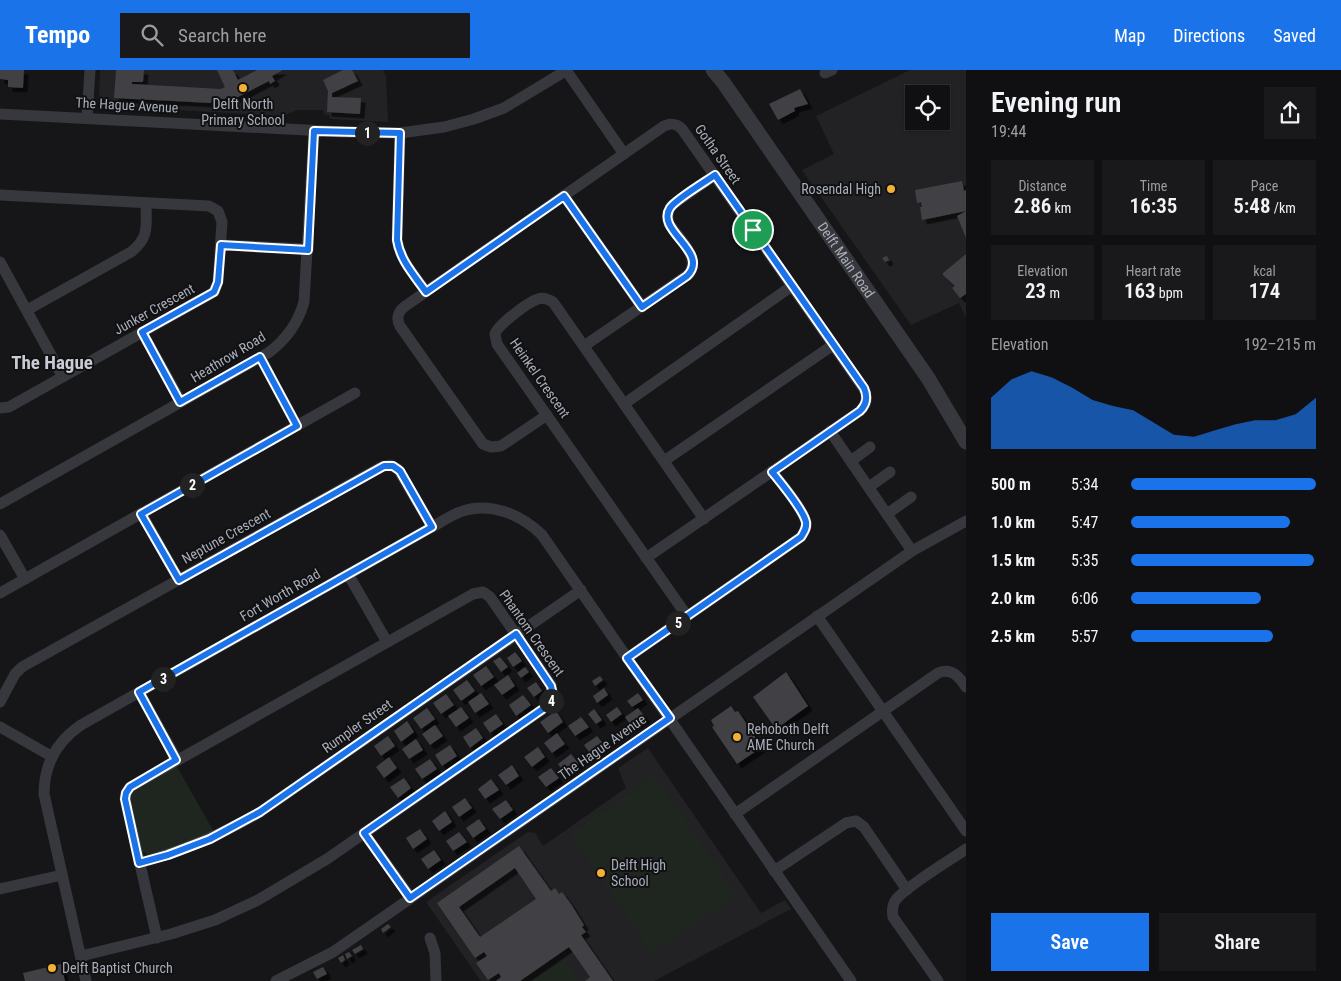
<!DOCTYPE html>
<html lang="en">
<head>
<meta charset="utf-8">
<style>
  body { margin:0; font-family:"Roboto Condensed",sans-serif; background:#19191b; color:#f1f3f6; height:100vh; display:flex; flex-direction:column; font-size:19px; white-space:nowrap }
  * { box-sizing:border-box; margin:0 }
  p { font-size:16px; color:#9c9d9f }
  .icon { flex:none; width:28px; height:28px; fill:none; stroke:currentColor; stroke-width:2; stroke-linecap:round; stroke-linejoin:round }
  .map { position:relative; flex:1; overflow:hidden }
  .sheet { display:flex; flex-direction:column; background:#101012; width:375px }
  .sheet>* { flex:none }
  .controls { position:absolute; left:905px; top:15px; display:grid; gap:10px }
  .controls a { display:grid; place-items:center; width:45px; height:45px; border-radius:0px; background:#101012; box-shadow:0 1px 4px #0004,0 0 0 1px #303032; font-size:25px }
  .pin { position:absolute; display:grid; place-items:center; width:42px; height:42px; color:#fff; margin:-21px; border:2px solid #fff; border-radius:50%; box-shadow:0 1px 5px #0007 }
  .km { position:absolute; width:25px; height:25px; margin:-12px; border-radius:50%; background:#222; color:#fff; font-size:14px; line-height:25px; text-align:center }
  .round { display:grid; place-items:center; flex:none; width:52px; height:52px; border-radius:0px; background:#19191b }
  .summary { display:flex; align-items:center; justify-content:space-between; height:85px; padding:0 25px }
  h1 { font-size:28px; font-weight:600; line-height:38px }
  .stats { display:grid; grid-template-columns:repeat(3,1fr); gap:8px; height:85px; padding:5px 25px }
  .stats div { display:grid; align-content:center; border-radius:0px; background:#19191b; text-align:center }
  .stats b { font-size:21px; font-weight:600 }
  .stats small { font-size:14px; font-weight:400 }
  .stats p { font-size:14px }
  .chart { height:140px; padding:10px 25px }
  .chart p { display:flex; justify-content:space-between }
  .chart svg { width:100%; height:90px; margin-top:5px; fill:#1a73e8; opacity:.7 }
  .button { display:flex; gap:10px; margin-top:auto; padding:10px 25px }
  .button a { flex:1; height:58px; border-radius:0px; background:#1a73e8; color:#fff; font-size:20px; font-weight:600; line-height:58px; text-align:center }
  .button a+a { background:#19191b; color:#f1f3f6 }
  ul { padding:0 25px; list-style:none; font-size:16px }
  li { display:grid; grid-template-columns:80px 60px 1fr; align-items:center; height:38px }
  li i { height:12px; border-radius:6px; background:#1a73e8 }
  header { display:flex; align-items:center; gap:30px; box-sizing:border-box; height:70px; padding:0 25px; background:#1a73e8; color:#fff }
  header strong { font-size:24px }
  nav { display:flex; gap:28px; margin-inline-start:auto; font-size:18px }
  .search { width:350px; height:45px; background:#19191b; display:flex; align-items:center; gap:12px; box-sizing:border-box; padding:0 18px; border-radius:0px; color:#9c9d9f; font-size:19px }
  main { display:flex; flex:1; min-height:0 }
  .map>svg:first-child { display:block }
  .built { fill:#222225; fill-rule:evenodd }
  .green { fill:#1e261f }
  .building { fill:#404145; fill-rule:evenodd; filter:url(#shadow) }
  .lines { fill:none; stroke-linecap:round; stroke-linejoin:round }
  .minor { stroke:#37383d; stroke-width:11 }
  .tertiary { stroke:#37383d; stroke-width:15 }
  .route-casing { stroke:#fff; stroke-width:10 }
  .route { stroke:#1a73e8; stroke-width:6 }
  .poi-dot { fill:#f2b134; stroke:#111113; stroke-width:2 }
  .labels { text-anchor:middle; dominant-baseline:central; stroke-width:4; stroke-linejoin:round; paint-order:stroke }
  .poi-label { font-size:14px; fill:#a8adb8; stroke:#111113; text-anchor:start }
  .street-label { font-size:14px; fill:#a8adb8; stroke:#111113 }
  .district-label { font-size:19px; font-weight:bold; fill:#c9ccd4; stroke:#111113 }
</style>
</head>
<body>
<header>
<strong>Tempo</strong>
<div class="search"><svg class="icon" aria-label="search" viewBox="0 0 24 24"><circle cx="10" cy="10" r="6"/><path d="M15 15l6 6"/></svg>Search here</div>
<nav><a>Map</a><a>Directions</a><a>Saved</a></nav>
</header>
<main>
<div class="map">
<svg width="966" height="911" viewBox="0 0 966 911">
  <defs>
    <filter id="shadow"><feDropShadow dx="4.5" dy="4.5" stdDeviation="0" flood-color="#0009"/></filter>
  </defs>
  <rect width="100%" height="100%" fill="#161618"/>
  <!-- built -->
  <g class="built">
    <path d="M100,0H383L386,6L388,52L330,49L329,45L324,44L323,40H298L282,46L106,36L99,30Z"/>
    <path d="M910,0H966V247L959,233L911,255L802,100L834,84L816,46ZM914,24H941V51H914Z"/>
    <path d="M648,678L761,843L785,830L791,839L654,911H481L426,832L528,762L535,763L543,776L626,718L618,698Z"/>
  </g>
  <!-- green -->
  <g class="green">
    <path d="M176,695L214,762L180,778L148,785L142,781L129,726L130,723Z"/>
    <path d="M655,706L737,825L652,883L570,764Z"/>
    <path d="M564,888L578,908L573,911H531Z"/>
  </g>
  <!-- building -->
  <g class="building">
    <path d="M0,0H24L23,18L8,17V10L0,9Z"/>
    <path d="M116,0H144L143,12H132V14L221,19L225,17L217,0H233L238,10L257,0H283L272,6L275,11L270,14L269,11L232,30L230,26L224,29L212,28L211,33L114,28Z"/>
    <path d="M343,0H352L358,11L332,23V27L361,28L360,44L327,42L328,21L323,10Z"/>
    <path d="M800,19L808,34L794,38L795,41L778,50L769,34Z"/>
    <path d="M962,111L964,121L966,120V141L922,150L920,137H922L921,132L917,133L915,120Z"/>
    <path d="M966,141V168L957,146Z"/>
    <path d="M966,184V224L960,228L952,218L955,216L943,205V203Z"/>
    <path d="M887,186L889,190L885,192L882,188Z"/>
    <path d="M515,582L522,591L513,597L507,588Z"/>
    <path d="M500,587L508,597L501,602L493,591Z"/>
    <path d="M486,596L494,607L481,616L473,605Z"/>
    <path d="M525,597L529,602L521,608L517,603Z"/>
    <path d="M786,602L808,636L776,659L753,627Z"/>
    <path d="M508,605L515,616L502,625L494,615Z"/>
    <path d="M600,606L603,610L595,616L592,611Z"/>
    <path d="M467,610L475,621L461,631L453,620Z"/>
    <path d="M536,612L542,621L534,627L527,618Z"/>
    <path d="M604,618L608,625L597,633L593,626Z"/>
    <path d="M481,623L489,634L475,643L468,632Z"/>
    <path d="M638,623L643,630L632,637L627,631Z"/>
    <path d="M446,624L454,635L441,644L433,633Z"/>
    <path d="M523,625L531,635L516,646L509,635Z"/>
    <path d="M731,636L735,642L738,641L762,677L737,694L712,657L714,656L711,650Z"/>
    <path d="M461,637L469,648L456,657L448,646Z"/>
    <path d="M617,637L622,644L611,652L606,645Z"/>
    <path d="M427,638L435,649L421,659L413,648Z"/>
    <path d="M638,638L646,648L632,657L625,647Z"/>
    <path d="M594,639L602,650L596,654L588,644Z"/>
    <path d="M556,641L563,652L548,663L540,652Z"/>
    <path d="M496,644L503,654L490,663L483,653Z"/>
    <path d="M581,647L589,657L575,666L568,656Z"/>
    <path d="M407,651L414,662L401,672L394,661Z"/>
    <path d="M435,655L443,666L430,675L422,664Z"/>
    <path d="M476,658L483,668L470,678L463,667Z"/>
    <path d="M557,663L565,674L552,683L544,673Z"/>
    <path d="M388,666L395,676L381,686L374,676Z"/>
    <path d="M597,666L605,676L592,686L584,675Z"/>
    <path d="M416,669L423,680L409,689L402,679Z"/>
    <path d="M450,675L457,686L442,696L435,685Z"/>
    <path d="M538,677L545,687L532,697L524,687Z"/>
    <path d="M571,684L579,694L565,704L558,694Z"/>
    <path d="M389,687L397,698L384,708L376,697Z"/>
    <path d="M430,689L437,699L422,709L415,699Z"/>
    <path d="M512,695L519,706L506,715L498,705Z"/>
    <path d="M551,698L559,708L546,717L538,707Z"/>
    <path d="M404,708L411,718L398,728L390,717Z"/>
    <path d="M491,709L499,720L485,729L478,719Z"/>
    <path d="M465,728L472,738L459,747L452,737Z"/>
    <path d="M506,730L513,740L500,749L492,739Z"/>
    <path d="M445,741L452,752L439,761L432,751Z"/>
    <path d="M479,749L486,759L473,768L466,758Z"/>
    <path d="M420,759L427,769L413,779L406,768Z"/>
    <path d="M459,762L467,772L453,781L446,771Z"/>
    <path d="M519,776L551,821L555,818L559,824L562,822L571,834L584,855L582,857L586,862L581,865L613,911H585L590,907L569,877L520,911H496L501,907L499,903L488,910L476,893L487,886L484,882L475,888L437,833ZM515,798L536,829L480,867L459,837Z"/>
    <path d="M434,780L441,790L428,799L421,789Z"/>
    <path d="M388,854L391,857L383,863L381,859Z"/>
    <path d="M361,875L363,879L355,884L352,880Z"/>
    <path d="M349,882L352,886L347,889L345,884Z"/>
    <path d="M343,885L345,890L341,893L338,888Z"/>
    <path d="M61,894L65,911H25L23,903Z"/>
    <path d="M323,897L327,904L317,909L313,902Z"/>
  </g>
  <g class="lines">
    <!-- minor -->
    <g class="minor">
      <path d="M566,0L624,84"/>
      <path d="M825,3L832,0"/>
      <path d="M0,44L344,62L400,63L444,57L474,49L504,38L567,0"/>
      <path d="M87,48L90,0"/>
      <path d="M400,63L397,170C400,190 414,205 426,221"/>
      <path d="M0,125L209,136L218,141L222,152L218,212L214,222L9,337L0,338"/>
      <path d="M564,126L642,237"/>
      <path d="M221,175L308,179"/>
      <path d="M0,192L63,307"/>
      <path d="M27,240L131,182C150,167 146,155 146,134"/>
      <path d="M142,262L181,332"/>
      <path d="M584,276L689,204C701,187 678,167 669,154C667,147 667,141 672,135L715,105"/>
      <path d="M260,287L297,356"/>
      <path d="M624,334L792,216"/>
      <path d="M547,345L501,376L491,377L483,374L400,256C396,249 398,242 404,237L664,56C671,53 676,53 682,59L864,319C868,327 867,334 860,341L646,488"/>
      <path d="M830,361L912,481"/>
      <path d="M664,391L833,275"/>
      <path d="M851,391L870,377"/>
      <path d="M869,417L890,402"/>
      <path d="M0,434L268,283C286,270 298,253 304,232L314,61"/>
      <path d="M141,443L179,510"/>
      <path d="M887,444L911,427"/>
      <path d="M0,465L25,509"/>
      <path d="M348,504L387,572"/>
      <path d="M0,523L355,323"/>
      <path d="M687,546L497,274L495,264C498,255 528,232 538,229C543,227 548,229 553,232L704,449"/>
      <path d="M817,546L966,761"/>
      <path d="M627,588L801,467C804,462 807,458 806,452C803,439 781,413 772,401"/>
      <path d="M139,622L177,690"/>
      <path d="M0,632L15,604L22,597L381,397L390,395L398,399L432,457"/>
      <path d="M0,657L51,686"/>
      <path d="M735,744L938,603C952,597 959,607 966,617"/>
      <path d="M364,763L411,828"/>
      <path d="M139,793C182,781 221,765 260,742L581,520"/>
      <path d="M774,801L846,753L856,751L864,757L907,820"/>
      <path d="M0,819L62,805"/>
      <path d="M430,868L435,883L436,911"/>
      <path d="M81,886L171,864L215,850L258,830L327,789L546,637L553,625L551,615L490,527L483,522L473,524L130,717L126,723L125,729L157,868"/>
      <path d="M86,911L44,724C44,695 56,672 81,655L432,457C441,452 450,446 460,442C489,431 521,444 542,465L851,911"/>
      <path d="M276,911L333,882L912,481L966,451"/>
      <path d="M938,911L893,847C892,841 892,836 895,831C902,819 952,789 966,779"/>
    </g>
    <!-- tertiary -->
    <path class="tertiary" id="s1" d="M713,0L723,12L928,308L966,372"/>
  </g>
  <g class="lines">
    <!-- route casing -->
    <g class="route-casing">
      <path id="route" d="M314,61L400,63L397,170C400,190 414,205 426,222L564,126L642,237L687,206C711,182 655,161 670,138C676,129 705,112 715,105L864,318C868,327 867,334 860,341L772,402C781,413 803,439 806,452C807,458 804,462 801,467L627,588L670,648L410,828L364,763L550,634L553,625L551,616L516,564L260,742L210,769L168,785L139,793L125,729L126,723L130,717L176,690L139,622L432,457L400,401L393,396H384L179,510L141,444L297,356L260,287L180,332L142,262L214,222L218,212L221,175L308,180Z"/>
    </g>
    <!-- route -->
    <use href="#route" class="route"/>
  </g>
  <!-- markers -->
  <g class="poi-dot">
    <circle cx="243" cy="18" r="5"/>
    <circle cx="891" cy="119" r="5"/>
    <circle cx="737" cy="667" r="5"/>
    <circle cx="601" cy="803" r="5"/>
    <circle cx="52" cy="898" r="5"/>
  </g>
  <g class="labels">
    <!-- poi labels -->
    <g class="poi-label">
      <text x="243" y="34" text-anchor="middle">Delft North<tspan x="243" dy="16">Primary School</tspan></text>
      <text x="881" y="119" text-anchor="end">Rosendal High</text>
      <text x="747" y="659">Rehoboth Delft<tspan x="747" dy="16">AME Church</tspan></text>
      <text x="611" y="795">Delft High<tspan x="611" dy="16">School</tspan></text>
      <text x="62" y="898">Delft Baptist Church</text>
    </g>
    <!-- street labels -->
    <g class="street-label">
      <text transform="translate(127 35) rotate(3)">The Hague Avenue</text>
      <text transform="translate(718 84) rotate(55)">Gotha Street</text>
      <text stroke="none"><textPath href="#s1" startOffset="232">Delft Main Road</textPath></text>
      <text transform="translate(154 239) rotate(-29)">Junker Crescent</text>
      <text transform="translate(228 287) rotate(-31)">Heathrow Road</text>
      <text transform="translate(540 308) rotate(55)">Heinkel Crescent</text>
      <text transform="translate(226 466) rotate(-29)">Neptune Crescent</text>
      <text transform="translate(280 525) rotate(-30)">Fort Worth Road</text>
      <text transform="translate(532 563) rotate(55)">Phantom Crescent</text>
      <text transform="translate(357 656) rotate(-35)">Rumpler Street</text>
      <text transform="translate(602 677) rotate(-35)">The Hague Avenue</text>
    </g>
    <!-- district labels -->
    <g class="district-label">
      <text x="52" y="292">The Hague</text>
    </g>
  </g>
</svg>
<div class="controls">
<a><svg class="icon" aria-label="locate" viewBox="0 0 24 24"><circle cx="12" cy="12" r="6"/><path d="M12 2v4M12 18v4M2 12h4M18 12h4"/></svg></a>
</div>
<div class="pin" style="left:753px;top:160px;background:#1e9e55"><svg class="icon" aria-label="arrive" viewBox="0 0 24 24"><path d="M6 21V4h12l-3 4 3 4H6"/></svg></div>
<b class="km" style="left:367px;top:63px">1</b>
<b class="km" style="left:192px;top:415px">2</b>
<b class="km" style="left:163px;top:609px">3</b>
<b class="km" style="left:551px;top:631px">4</b>
<b class="km" style="left:678px;top:553px">5</b>
</div>
<section class="sheet">
<div class="summary"><div><h1>Evening run</h1><p>19:44</p></div><a class="round"><svg class="icon" aria-label="share" viewBox="0 0 24 24"><path d="M12 15V3M7 8l5-5 5 5M5 13v7h14v-7"/></svg></a></div>
<div class="stats">
<div><p>Distance</p><b>2.86<small> km</small></b></div>
<div><p>Time</p><b>16:35</b></div>
<div><p>Pace</p><b>5:48<small> /km</small></b></div>
</div>
<div class="stats">
<div><p>Elevation</p><b>23<small> m</small></b></div>
<div><p>Heart rate</p><b>163<small> bpm</small></b></div>
<div><p>kcal</p><b>174</b></div>
</div>
<div class="chart"><p><span>Elevation</span>192–215 m</p>
<svg viewBox="0 0 160 44" preserveAspectRatio="none"><path d="M0 44V19L10 10L20 6L30 9L40 14L50 20L60 23L70 25L80 31L90 37L100 38L110 35L120 32L130 30L140 30L150 27L160 19V44z"/></svg>
</div>
<ul>
<li><b>500 m</b>5:34<i style="width:100%"></i></li>
<li><b>1.0 km</b>5:47<i style="width:86%"></i></li>
<li><b>1.5 km</b>5:35<i style="width:99%"></i></li>
<li><b>2.0 km</b>6:06<i style="width:70%"></i></li>
<li><b>2.5 km</b>5:57<i style="width:77%"></i></li>
</ul>
<div class="button"><a>Save</a><a>Share</a></div>
</section>
</main>
</body>
</html>
